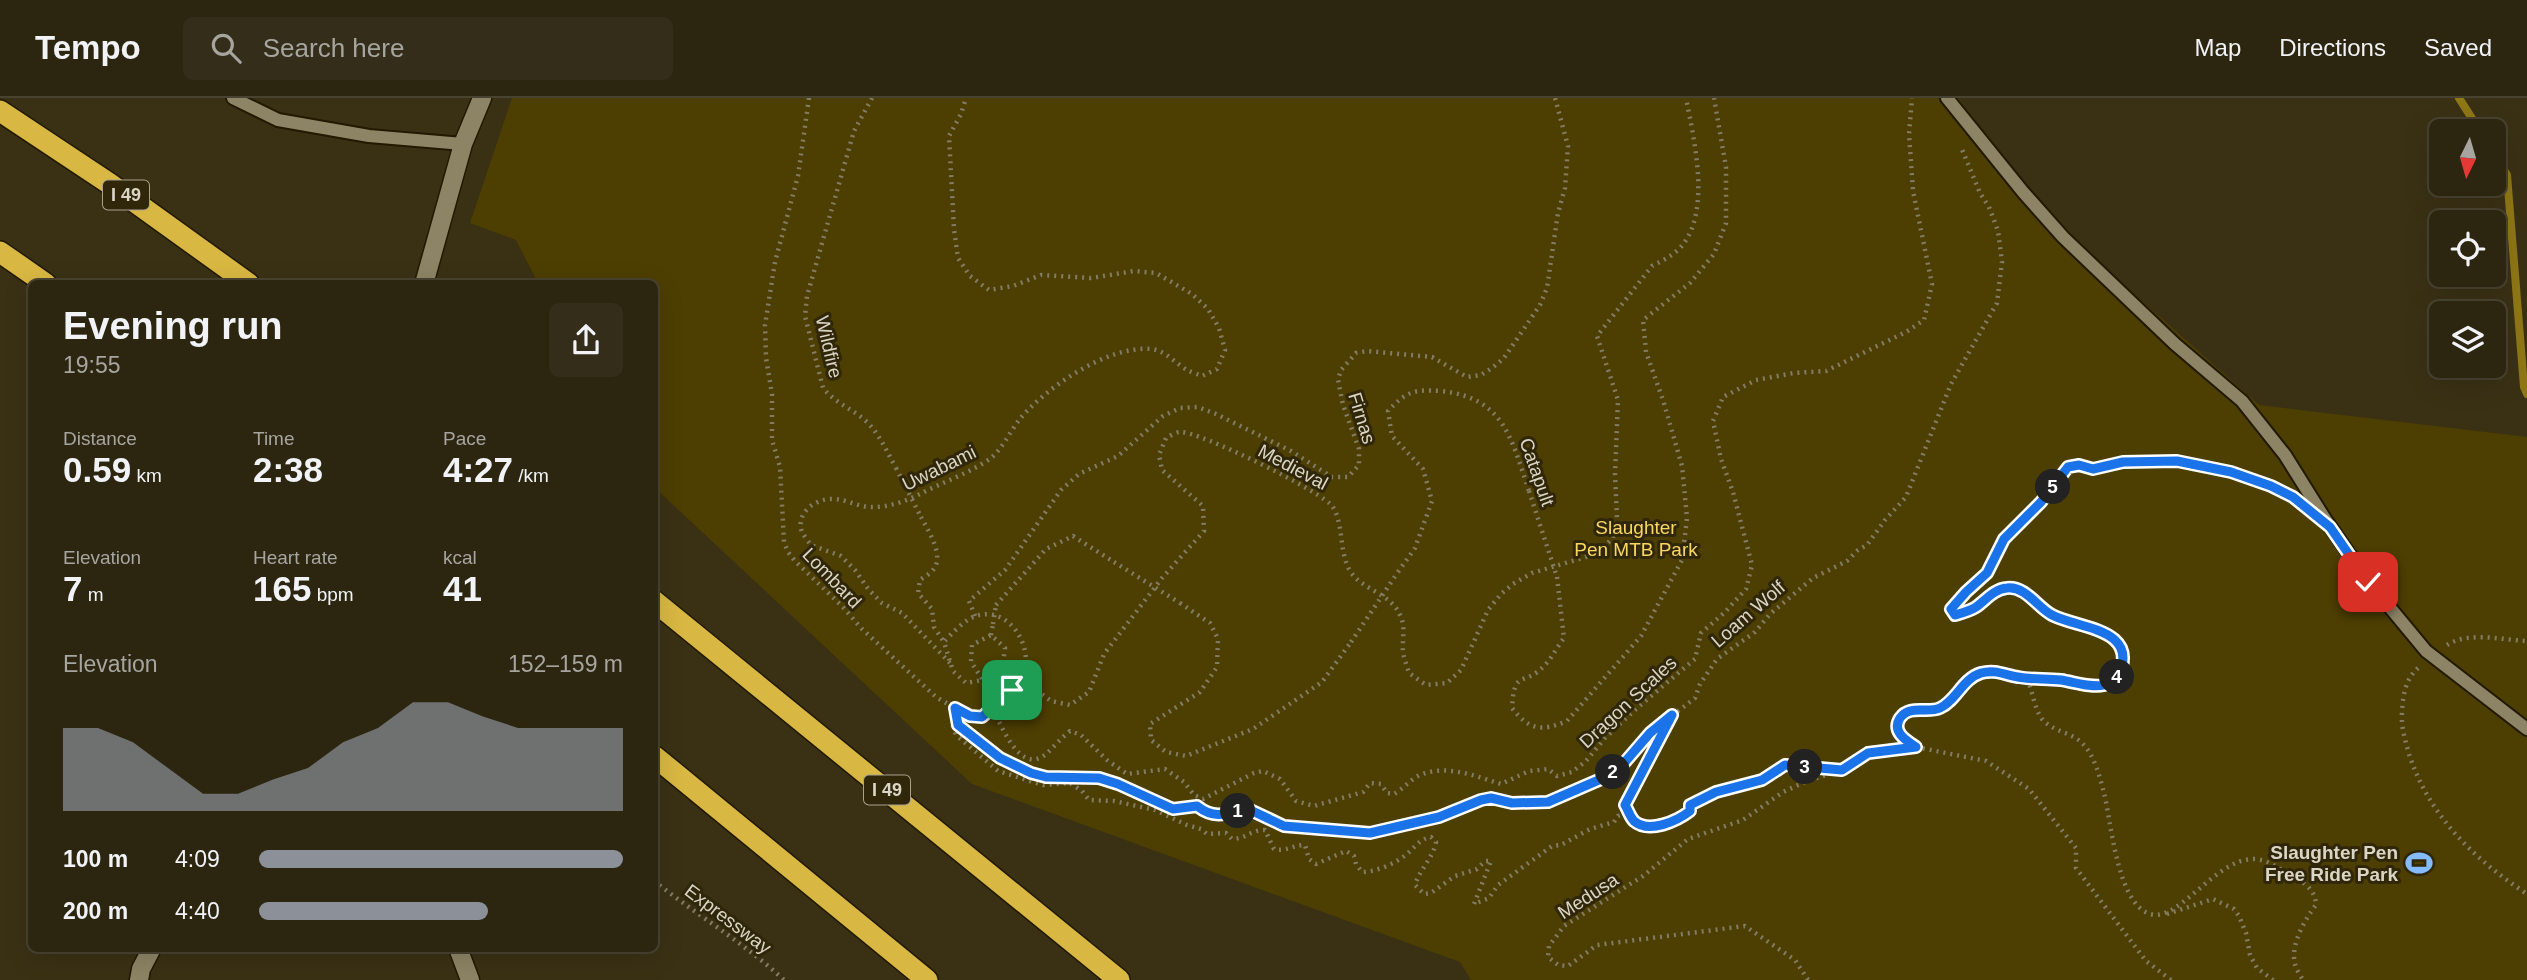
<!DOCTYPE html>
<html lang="en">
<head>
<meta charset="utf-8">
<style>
  body { margin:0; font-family:Arial,sans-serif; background:#342d19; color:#f1f3f6; height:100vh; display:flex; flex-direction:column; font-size:26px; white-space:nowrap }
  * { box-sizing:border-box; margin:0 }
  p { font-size:23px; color:#a6a59f }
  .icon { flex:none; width:38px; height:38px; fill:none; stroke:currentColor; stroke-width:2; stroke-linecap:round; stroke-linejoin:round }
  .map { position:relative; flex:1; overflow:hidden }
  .details { position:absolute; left:28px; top:182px; width:630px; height:672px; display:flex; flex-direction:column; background:#2c2510; border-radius:10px; box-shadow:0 7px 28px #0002,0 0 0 2px #484230 }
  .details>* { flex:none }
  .needle { width:46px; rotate:185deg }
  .controls { position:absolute; left:2429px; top:21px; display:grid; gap:14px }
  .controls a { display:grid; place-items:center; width:77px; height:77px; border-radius:10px; background:#2c2510; box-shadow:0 7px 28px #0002,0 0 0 2px #484230; font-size:35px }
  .pin { position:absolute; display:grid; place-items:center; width:60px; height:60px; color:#fff; margin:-30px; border-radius:14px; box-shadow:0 4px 10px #0006 }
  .km { position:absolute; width:35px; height:35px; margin:-18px; border-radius:50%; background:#222; color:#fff; font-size:19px; line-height:35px; text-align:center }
  .round { display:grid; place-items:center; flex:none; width:74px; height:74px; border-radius:10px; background:#342d19 }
  .headline { display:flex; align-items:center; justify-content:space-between; height:119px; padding:0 35px }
  h1 { font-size:38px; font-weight:700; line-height:52px }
  .metrics { display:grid; grid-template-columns:repeat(3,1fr); gap:10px; height:119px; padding:7px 35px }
  .metrics div { display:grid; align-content:center }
  .metrics b { font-size:35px; font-weight:700 }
  .metrics small { font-size:19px; font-weight:400 }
  .metrics p { font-size:19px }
  .chart { height:196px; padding:14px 35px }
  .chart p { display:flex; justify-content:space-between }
  .chart svg { width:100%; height:126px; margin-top:7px; fill:#8c9099; opacity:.7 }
  ul { padding:0 35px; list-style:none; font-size:23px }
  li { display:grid; grid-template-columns:112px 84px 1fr; align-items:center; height:52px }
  li i { height:18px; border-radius:9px; background:#8c9099 }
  header { display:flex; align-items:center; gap:42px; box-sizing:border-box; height:98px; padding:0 35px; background:#2c2510; border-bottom:2px solid #484230 }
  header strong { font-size:33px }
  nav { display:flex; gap:38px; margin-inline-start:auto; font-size:24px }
  .search { width:490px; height:63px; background:#342d19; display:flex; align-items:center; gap:18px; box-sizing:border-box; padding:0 24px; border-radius:10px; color:#a6a59f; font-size:26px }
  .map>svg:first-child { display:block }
  .green { fill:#4d3e02 }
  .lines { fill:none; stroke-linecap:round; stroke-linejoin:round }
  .stream { stroke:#8f7716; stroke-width:8 }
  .service-casing { stroke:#211900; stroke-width:16 }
  .minor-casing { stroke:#211900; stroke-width:21 }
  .motorway-casing { stroke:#211900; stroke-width:24 }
  .path { stroke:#837c65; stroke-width:4.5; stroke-dasharray:2 5; stroke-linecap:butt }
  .service { stroke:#8d8465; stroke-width:12 }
  .minor { stroke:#8d8465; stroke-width:18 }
  .motorway { stroke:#d8b742; stroke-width:21 }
  .path-bridge { stroke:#837c65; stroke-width:4.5; stroke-dasharray:2 5; stroke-linecap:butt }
  .route-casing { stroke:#fff; stroke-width:14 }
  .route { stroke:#1a73e8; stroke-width:9 }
  .labels { text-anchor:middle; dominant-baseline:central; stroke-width:6; stroke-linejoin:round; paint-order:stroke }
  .shield { fill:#30270a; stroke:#a7a18d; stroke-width:2 }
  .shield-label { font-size:18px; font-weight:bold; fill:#dad5c5 }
  .street-label { font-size:19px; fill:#dad5c5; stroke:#30270a }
  .park-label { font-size:19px; fill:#f9d761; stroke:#30270a }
  .poi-label { font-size:19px; font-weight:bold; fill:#dad5c5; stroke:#30270a; text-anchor:end }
</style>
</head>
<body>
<header>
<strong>Tempo</strong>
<div class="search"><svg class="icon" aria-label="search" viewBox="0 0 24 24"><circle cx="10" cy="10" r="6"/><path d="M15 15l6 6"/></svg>Search here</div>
<nav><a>Map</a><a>Directions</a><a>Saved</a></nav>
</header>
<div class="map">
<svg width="2527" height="882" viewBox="0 0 2527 882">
  <rect width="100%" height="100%" fill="#3a3115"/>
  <!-- green -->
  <path class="green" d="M512,0H1958L2033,98L2115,179L2259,307L2527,339V882H1471L1460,864L972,686L655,390L654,186L538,185L516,142L470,125Z"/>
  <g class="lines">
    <!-- stream -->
    <g class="stream">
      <path d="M2459,0L2480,33"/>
      <path d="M2494,55L2507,77L2524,289L2527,296"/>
    </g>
    <!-- service casing -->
    <g class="service-casing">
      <g id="service">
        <path d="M233,0L278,22L369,38L463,46"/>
        <path d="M1947,0L2023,94L2063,139L2175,246L2242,303L2285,357L2325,421L2368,483L2426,553L2527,631"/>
      </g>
    </g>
    <!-- minor casing -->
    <g class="minor-casing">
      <g id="minor">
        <path d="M424,186L463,46L482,0"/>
        <path d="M458,850L470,882"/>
        <path d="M139,882L141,871L152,850"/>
      </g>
    </g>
    <!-- motorway casing -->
    <g class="motorway-casing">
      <g id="motorway">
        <path d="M0,13L110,86L249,186"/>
        <path d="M0,154L46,186"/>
        <path d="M654,503L1119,882"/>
        <path d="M654,658L927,882"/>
      </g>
    </g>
    <!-- path -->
    <g class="path">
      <path d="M809,0L798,78L775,164L765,227L766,260L772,296V342L780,369L784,444L788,454L795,463L842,508L862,531L936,599L970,619H982C995,608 1018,593 1024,576C1033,548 1010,510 979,517C967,519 952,535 944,544L953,573L966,585L983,582L1002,573L1005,550L991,537L972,547L971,564L983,582L986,595"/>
      <path d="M872,0L854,33L807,198L805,218L823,290C835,305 853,311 867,324C880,337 887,354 896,370"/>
      <path d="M921,419C928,432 945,458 933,472C930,476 924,479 920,482L918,495L932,511L934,529L944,544"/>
      <path d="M1398,474L1415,450L1432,403L1423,371L1392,338L1388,313C1406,294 1413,291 1440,293C1504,299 1511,340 1529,393"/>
      <path d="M1557,479L1564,540C1557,549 1552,560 1544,568C1524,589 1514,570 1512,610C1529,632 1541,634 1567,623L1641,538L1682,462L1687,420L1682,368L1663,302L1646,254L1643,222L1690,185L1714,156L1726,125V69L1714,0"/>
      <path d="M1180,505L1210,525L1218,541L1217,569L1200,594L1150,626L1151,642L1166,654L1186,658L1253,631L1322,584L1351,544"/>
      <path d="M996,507L1046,451L1073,438L1114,464"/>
      <path d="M975,518L969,503L1005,472L1061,392L1079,376L1118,358L1163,318L1180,310L1198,309L1216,316L1291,353L1332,379H1348L1359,367V351L1343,307L1338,282L1341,272L1356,255L1367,253L1432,259L1467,279L1481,277L1492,270L1504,260L1540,207L1547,190L1558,115L1565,90L1568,48L1555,0"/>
      <path d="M991,537L993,526"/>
      <path d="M2447,547C2469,533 2502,542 2527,543"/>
      <path d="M950,565L902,515L882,505L869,492L855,472L841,458L811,447C808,443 804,438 802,434C795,415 816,400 833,401C847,401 859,410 874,409C889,409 906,403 920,396C943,384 970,375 991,360C1002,351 1010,334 1019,322C1045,290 1108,247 1151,251C1165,252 1175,265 1187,272C1191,274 1197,276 1202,278L1217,271L1225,252L1219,230L1208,211L1192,196L1156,175L1134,173L1091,180L1041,177L1013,188L989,192L970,178L958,160L954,131L949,38L961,16L966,0"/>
      <path d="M2418,570C2405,582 2403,597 2402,614C2401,630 2405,641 2409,656C2429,718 2474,761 2527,796"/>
      <path d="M1002,573L1012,578"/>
      <path d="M2027,581C2033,594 2034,610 2042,621C2053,634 2072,634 2083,646C2094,657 2100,679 2104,695C2111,722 2117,806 2150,816C2181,825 2220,752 2261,762C2271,764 2281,772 2290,777C2303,784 2315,790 2316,807C2305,821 2290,847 2295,866C2296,871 2300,877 2303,882"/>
      <path d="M1031,588L1051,603L1070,607L1089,594L1104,556L1162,480L1204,433L1203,408L1162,372L1159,357L1166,340C1170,338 1176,334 1180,334C1197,332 1325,395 1333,409C1344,428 1339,452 1349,471C1360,492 1390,494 1400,517C1406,529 1402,541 1403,554C1404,561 1407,568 1409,575L1426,587L1447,585L1461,572L1488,512L1501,496L1513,486L1532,475L1596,456L1613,440L1617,420L1615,377L1618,302L1597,238L1652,168C1662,163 1672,158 1680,150C1712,115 1694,42 1686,0"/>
      <path d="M955,610L958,627L975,642L1000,660L1031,675L1046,679L1099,680L1118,686L1173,711L1197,707L1208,716L1223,717L1246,710L1284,728L1370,735L1439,719L1481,702L1491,700L1512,705L1548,704L1561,700L1583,687L1597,683L1618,671L1650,635L1695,600L1700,586L1717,561L1755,534L1770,516L1813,480L1847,463L1858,452L1867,447L1885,422L1906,399L1951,286L1997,205L2002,164L1998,133L1989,109L1980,95L1961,49"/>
      <path d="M954,614L952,626L956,637L998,673L1043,687L1070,685L1082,693L1089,702L1114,703L1155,712L1187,727L1201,731L1207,736L1226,735L1232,741C1245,741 1253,731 1265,732L1274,751C1286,754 1293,747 1305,747L1309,761L1316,766L1346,753L1354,758L1356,766L1362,774C1376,774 1397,765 1408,755C1416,748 1420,741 1431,739L1436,744C1433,760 1420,771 1415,787L1424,796L1431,795L1455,778L1477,771L1485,763H1491L1474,806L1489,800L1498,787L1552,748L1561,747L1590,731L1614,724L1618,718L1629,714"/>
      <path d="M996,618C1005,634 1021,676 1046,656C1054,649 1061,640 1070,633L1081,637L1107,662L1127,676L1165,671L1184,684L1194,697L1203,701L1254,675L1263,673L1280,681L1296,703L1314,708L1363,694L1370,685L1381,686L1387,695L1394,696C1403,691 1411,681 1420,677C1447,666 1475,678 1501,686L1529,673L1548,671L1557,678L1572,674L1586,663L1605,640L1637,610L1695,561L1701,535L1724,515L1746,491L1752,467L1733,394L1721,361L1713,323L1723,299L1756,282L1794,275L1826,273L1906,234L1924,222L1932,186L1913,93L1909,36L1912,0"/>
      <path d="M1672,619L1625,707C1628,712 1630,719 1634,723C1649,736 1676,722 1690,713L1691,707L1716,694L1762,683L1785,667L1837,671"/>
      <path d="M654,783C697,817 744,845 784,882"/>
      <path d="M2167,816L2213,801L2234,811L2239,818L2246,835L2250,857L2257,870L2273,882"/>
      <path d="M1808,882L1795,862L1745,828L1597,847L1568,868L1558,867L1548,859L1549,848L1564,828L1643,778L1688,741L1743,722L1783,694L1807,683L1842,672L1868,655L1916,649"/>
      <path d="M2171,882L2146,863L2076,770V750L2029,691L1986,663L1916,649L1902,640L1897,629C1903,606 1920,616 1937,611C1961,605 1961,575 1993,574C2002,573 2010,578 2019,579C2033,582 2047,581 2062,582C2074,584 2087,589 2099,588C2107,587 2112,583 2118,578C2141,530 2079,531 2052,517C2037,509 2026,488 2007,490C1994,491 1986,502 1975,509C1970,513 1962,515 1955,517L1951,511L1966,494L1987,475L1996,463L2004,441L2041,404L2068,369C2079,367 2086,371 2095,370C2105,369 2116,365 2127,364C2181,360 2236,371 2285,395"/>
    </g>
    <!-- service -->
    <use href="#service" class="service"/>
    <!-- minor -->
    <use href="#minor" class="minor"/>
    <!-- motorway -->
    <use href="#motorway" class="motorway"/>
    <!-- path-bridge -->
    <g class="path-bridge">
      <path d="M896,370L921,419"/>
      <path d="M1529,393L1557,479"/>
      <path d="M1114,464L1180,505"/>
      <path d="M993,526L996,507"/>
      <path d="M1351,544L1398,474"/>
      <path d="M1012,578L1031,588"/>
      <path d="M986,595L996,618"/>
    </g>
  </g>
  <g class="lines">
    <!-- route casing -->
    <g class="route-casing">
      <path id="route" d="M1012,592L982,619L970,618L955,610L958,627L1000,660L1031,675L1046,679L1099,680L1118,686L1173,711L1197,708C1215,722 1226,716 1246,710L1284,728L1370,735L1439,719L1481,702L1491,700L1512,705L1548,704L1608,678L1625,664L1650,635L1672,617L1625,707C1628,712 1630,719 1634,723C1649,736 1677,723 1690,713V707L1716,694L1762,682L1785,667L1842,672L1868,655L1916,649C1907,643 1891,634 1900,620C1910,606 1927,616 1940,610C1957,602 1962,581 1981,575C1995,571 2005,577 2018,579C2033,582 2047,580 2061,582C2074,584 2092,590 2104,587C2109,585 2114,582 2118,579C2141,530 2079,531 2052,517C2037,509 2026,488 2007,490C1994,491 1986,502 1976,509C1970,513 1962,515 1955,517L1951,511L1966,494L1987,475L2004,441L2041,404L2068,369L2079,367L2093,371L2123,364L2177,363L2231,374L2271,388L2293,399L2330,429L2368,484"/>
    </g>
    <!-- route -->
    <use href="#route" class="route"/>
  </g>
  <!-- icons -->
  <defs>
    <g id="stadium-bare" transform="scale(2.1)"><path d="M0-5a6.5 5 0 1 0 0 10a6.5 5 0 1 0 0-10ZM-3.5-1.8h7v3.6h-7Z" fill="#84bcfb" stroke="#30270a" stroke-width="2.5" paint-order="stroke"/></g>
  </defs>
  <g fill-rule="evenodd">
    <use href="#stadium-bare" x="2419" y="765"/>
  </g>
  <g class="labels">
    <!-- shield labels -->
    <g class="shield">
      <rect x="103" y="82.5" width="46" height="29" rx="5"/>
      <rect x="864" y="677.5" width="46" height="29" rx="5"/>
    </g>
    <g class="shield-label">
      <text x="126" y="97">I 49</text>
      <text x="887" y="692">I 49</text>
    </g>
    <!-- street labels -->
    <g class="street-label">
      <text transform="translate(829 249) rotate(77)">Wildfire</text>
      <text transform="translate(1362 320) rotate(73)">Firnas</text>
      <text transform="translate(1293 369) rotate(28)">Medieval</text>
      <text transform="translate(939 370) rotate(-26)">Uwabami</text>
      <text transform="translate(1537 374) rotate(71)">Catapult</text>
      <text transform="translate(832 480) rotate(46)">Lombard</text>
      <text transform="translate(1748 516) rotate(-41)">Loam Wolf</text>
      <text transform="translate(1628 604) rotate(-43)">Dragon Scales</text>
      <text transform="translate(1588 798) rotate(-33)">Medusa</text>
      <text transform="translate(728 821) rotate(37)">Expressway</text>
    </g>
    <!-- park labels -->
    <g class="park-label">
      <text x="1636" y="429">Slaughter<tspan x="1636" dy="22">Pen MTB Park</tspan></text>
    </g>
    <!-- poi labels -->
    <g class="poi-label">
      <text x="2398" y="754">Slaughter Pen<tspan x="2398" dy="22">Free Ride Park</tspan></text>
    </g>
  </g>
</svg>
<div class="controls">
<a><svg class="needle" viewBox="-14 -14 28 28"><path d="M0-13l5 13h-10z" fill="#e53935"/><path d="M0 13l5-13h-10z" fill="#a6a59f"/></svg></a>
<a><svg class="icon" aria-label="locate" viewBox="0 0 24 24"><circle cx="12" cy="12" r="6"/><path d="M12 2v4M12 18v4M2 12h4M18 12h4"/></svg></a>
<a><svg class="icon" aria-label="layers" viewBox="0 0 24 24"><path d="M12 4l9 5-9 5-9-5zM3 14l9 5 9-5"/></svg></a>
</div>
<div class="pin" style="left:1012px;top:592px;background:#1e9e55"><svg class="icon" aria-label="arrive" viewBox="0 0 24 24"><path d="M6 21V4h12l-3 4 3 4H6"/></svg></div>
<div class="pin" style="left:2368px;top:484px;background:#d93025"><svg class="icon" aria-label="check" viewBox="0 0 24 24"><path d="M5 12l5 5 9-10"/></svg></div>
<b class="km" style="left:1238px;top:713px">1</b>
<b class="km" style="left:1613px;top:674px">2</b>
<b class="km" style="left:1805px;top:669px">3</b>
<b class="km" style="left:2117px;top:579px">4</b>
<b class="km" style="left:2053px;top:389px">5</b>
<section class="details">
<div class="headline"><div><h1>Evening run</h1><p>19:55</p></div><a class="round"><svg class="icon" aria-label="share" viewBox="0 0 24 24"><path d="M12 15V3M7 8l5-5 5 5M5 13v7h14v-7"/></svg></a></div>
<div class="metrics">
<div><p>Distance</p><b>0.59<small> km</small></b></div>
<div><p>Time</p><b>2:38</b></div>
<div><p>Pace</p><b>4:27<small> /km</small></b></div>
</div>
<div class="metrics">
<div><p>Elevation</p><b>7<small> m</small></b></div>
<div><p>Heart rate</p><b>165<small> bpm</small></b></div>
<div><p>kcal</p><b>41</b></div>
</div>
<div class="chart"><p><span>Elevation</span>152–159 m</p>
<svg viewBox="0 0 160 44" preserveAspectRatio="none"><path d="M0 44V15L10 15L20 20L30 29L40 38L50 38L60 33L70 29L80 20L90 15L100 6L110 6L120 11L130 15L140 15L150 15L160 15V44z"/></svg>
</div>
<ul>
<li><b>100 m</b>4:09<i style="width:100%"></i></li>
<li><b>200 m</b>4:40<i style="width:63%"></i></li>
</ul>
</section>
</div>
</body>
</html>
